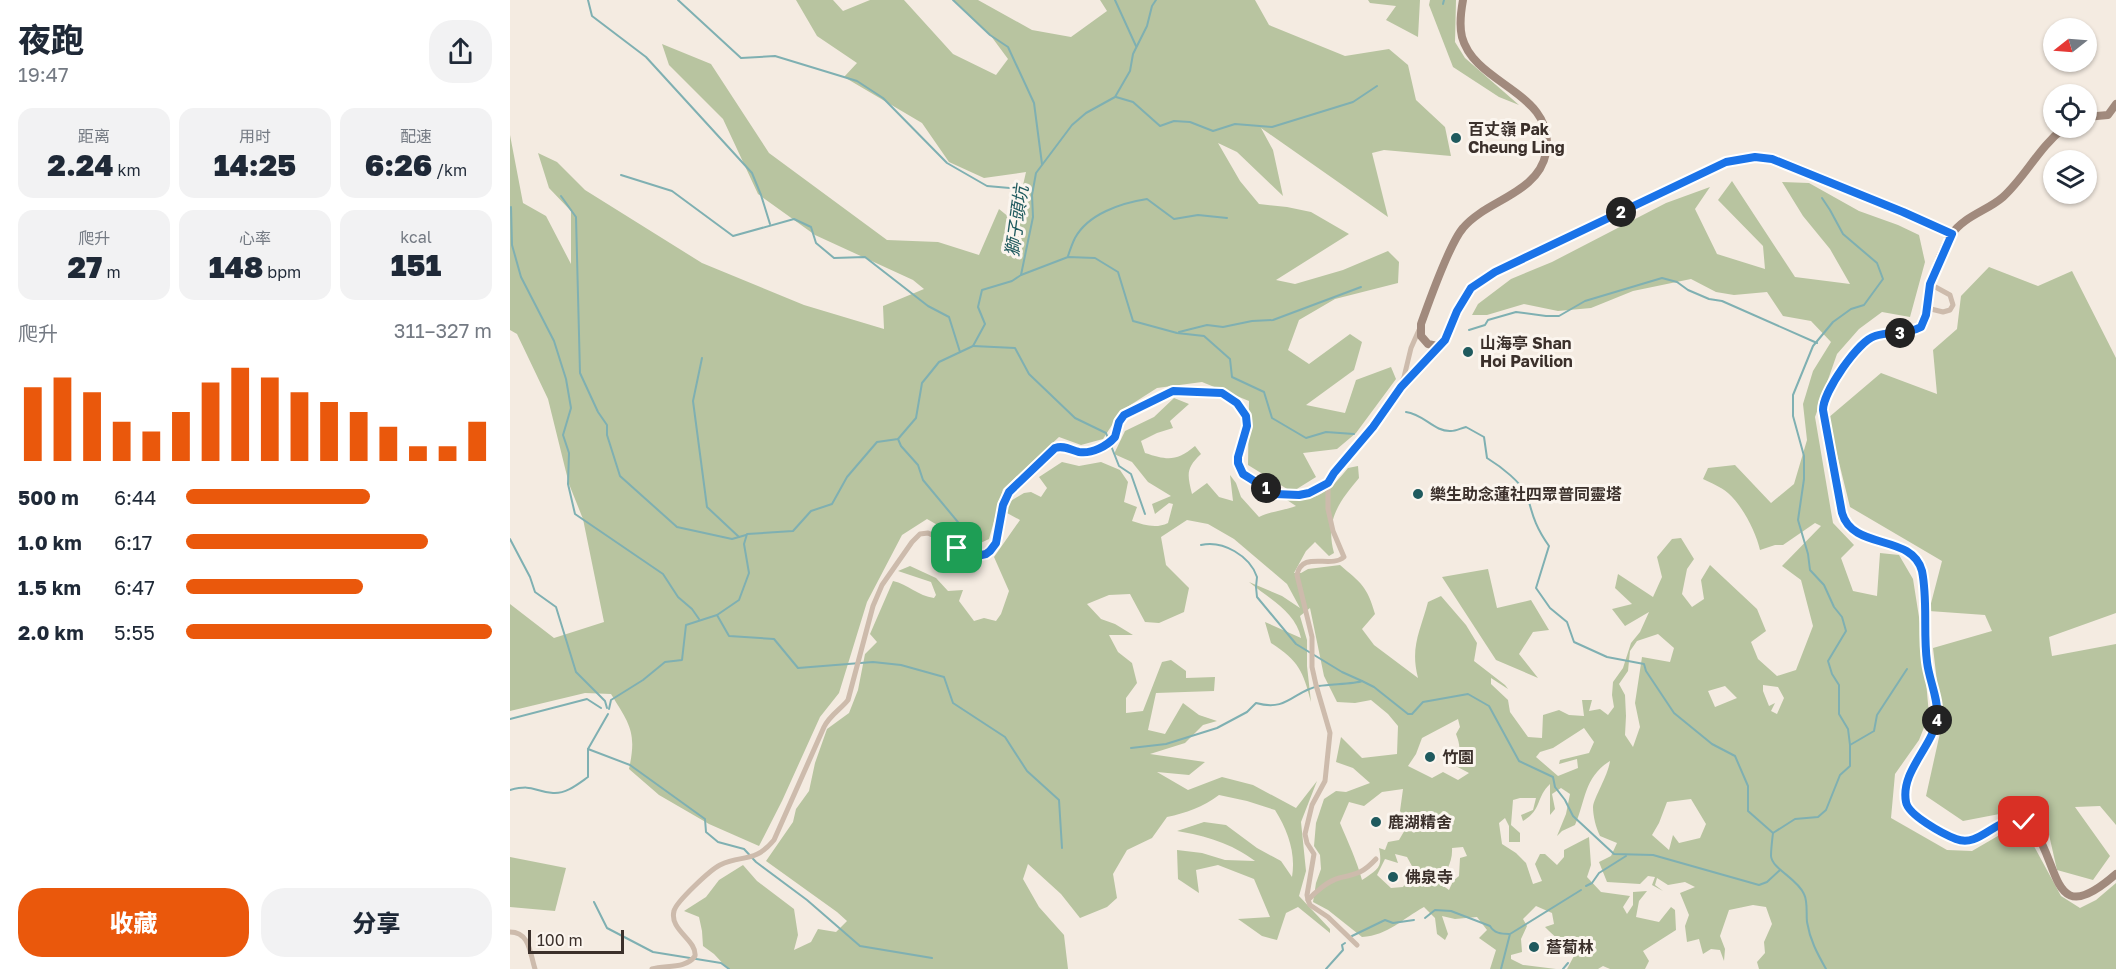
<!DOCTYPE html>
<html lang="zh">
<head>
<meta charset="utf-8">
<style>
  body { margin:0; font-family:"Golos Text","Noto Sans SC",sans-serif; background:#f2f2f3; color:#1f2937; height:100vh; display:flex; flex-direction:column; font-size:22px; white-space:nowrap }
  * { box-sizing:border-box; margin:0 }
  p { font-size:20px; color:#747a83 }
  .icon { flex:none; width:33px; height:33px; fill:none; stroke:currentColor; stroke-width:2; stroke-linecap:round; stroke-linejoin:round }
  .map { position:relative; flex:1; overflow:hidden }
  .side { display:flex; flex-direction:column; background:#fff; width:510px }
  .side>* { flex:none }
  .needle { width:39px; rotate:253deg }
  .tools { position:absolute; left:1533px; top:18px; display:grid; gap:12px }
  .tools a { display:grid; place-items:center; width:54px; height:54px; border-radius:50%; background:#fff; box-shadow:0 2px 4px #0004; font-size:30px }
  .scale { position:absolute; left:18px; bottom:15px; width:96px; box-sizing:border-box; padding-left:6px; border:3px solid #3b302b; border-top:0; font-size:16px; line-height:21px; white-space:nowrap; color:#3b302b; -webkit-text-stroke:4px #fbf5ee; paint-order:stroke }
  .pin { position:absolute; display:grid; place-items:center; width:51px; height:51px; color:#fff; margin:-26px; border-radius:12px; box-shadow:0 3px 9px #0006 }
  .km { position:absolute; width:30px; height:30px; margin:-15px; border-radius:50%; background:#222; color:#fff; font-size:16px; line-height:30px; text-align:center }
  .round { display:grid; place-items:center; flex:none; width:63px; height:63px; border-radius:24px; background:#f2f2f3 }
  .head { display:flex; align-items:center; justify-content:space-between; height:102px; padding:0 18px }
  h1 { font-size:33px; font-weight:800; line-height:45px }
  .stats { display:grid; grid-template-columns:repeat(3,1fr); gap:9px; height:102px; padding:6px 18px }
  .stats div { display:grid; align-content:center; border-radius:15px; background:#f2f2f3; text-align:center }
  .stats b { font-size:30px; font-weight:800 }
  .stats small { font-size:16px; font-weight:400 }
  .stats p { font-size:16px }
  .chart { height:168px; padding:12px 18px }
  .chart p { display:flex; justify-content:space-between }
  .chart svg { width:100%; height:108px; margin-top:6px; stroke:#ea580c; stroke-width:6 }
  .action { display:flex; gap:12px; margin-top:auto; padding:12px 18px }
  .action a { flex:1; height:69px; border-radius:24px; background:#ea580c; color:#fff; font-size:24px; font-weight:800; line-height:69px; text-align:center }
  .action a+a { background:#f2f2f3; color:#1f2937 }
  ul { padding:0 18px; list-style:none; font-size:20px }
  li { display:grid; grid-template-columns:96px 72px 1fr; align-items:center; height:45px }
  li i { height:15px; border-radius:8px; background:#ea580c }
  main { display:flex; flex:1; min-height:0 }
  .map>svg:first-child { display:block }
  .green { fill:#b8c4a0; fill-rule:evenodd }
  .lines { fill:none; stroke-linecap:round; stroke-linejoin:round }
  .stream { stroke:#7fb0b2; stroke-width:2 }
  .minor { stroke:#cdbbac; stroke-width:5 }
  .secondary { stroke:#a18a7d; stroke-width:8 }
  .route-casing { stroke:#fff; stroke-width:12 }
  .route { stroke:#1a73e8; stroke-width:8 }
  .poi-dot { fill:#1f5a5e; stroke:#fbf5ee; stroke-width:2 }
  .labels { text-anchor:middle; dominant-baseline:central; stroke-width:6; stroke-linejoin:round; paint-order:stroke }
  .poi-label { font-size:16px; font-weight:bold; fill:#3b302b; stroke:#fbf5ee; text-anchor:start }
  .water-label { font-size:18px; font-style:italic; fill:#1f5a5e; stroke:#fbf5ee }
</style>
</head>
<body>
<main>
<section class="side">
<div class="head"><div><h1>夜跑</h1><p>19:47</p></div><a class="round"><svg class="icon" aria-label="share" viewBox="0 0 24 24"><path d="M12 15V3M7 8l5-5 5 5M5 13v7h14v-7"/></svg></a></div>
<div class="stats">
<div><p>距离</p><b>2.24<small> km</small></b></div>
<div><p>用时</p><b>14:25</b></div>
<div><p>配速</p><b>6:26<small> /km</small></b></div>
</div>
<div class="stats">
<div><p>爬升</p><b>27<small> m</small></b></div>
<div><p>心率</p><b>148<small> bpm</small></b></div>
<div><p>kcal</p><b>151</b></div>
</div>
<div class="chart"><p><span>爬升</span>311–327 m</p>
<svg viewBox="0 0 160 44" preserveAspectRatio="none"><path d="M5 44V14M15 44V10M25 44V16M35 44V28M45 44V32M55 44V24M65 44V12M75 44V6M85 44V10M95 44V16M105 44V20M115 44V24M125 44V30M135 44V38M145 44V38M155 44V28"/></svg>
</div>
<ul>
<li><b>500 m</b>6:44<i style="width:60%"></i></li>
<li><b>1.0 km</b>6:17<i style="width:79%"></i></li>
<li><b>1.5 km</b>6:47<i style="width:58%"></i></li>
<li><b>2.0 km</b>5:55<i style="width:100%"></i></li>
</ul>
<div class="action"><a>收藏</a><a>分享</a></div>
</section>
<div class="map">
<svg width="1606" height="969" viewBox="0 0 1606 969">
  <rect width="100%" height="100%" fill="#f4ebe1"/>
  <!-- green -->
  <g class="green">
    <path d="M286,0H323L333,11L360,0H394L443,54L486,75L498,59L481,36L443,0H468L522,30L561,37L597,11L590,0H745L759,25L835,56L879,49L898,65L906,100L935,127L941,156L874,150L862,153L878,217L751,128L763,150L773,196L727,152L708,143L730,181L749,204L777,207L801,212L839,234L766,280L785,284L833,270L878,251L889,262L888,283L825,299L789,320L778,350L799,364L840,334L852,342L844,370L796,405L835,413L846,380L881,367L886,379L846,433L827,449L793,453L806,477L782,492L738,465L739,401L692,382L647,388L611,411L593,439L571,445L549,437L493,489L479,539L464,546L417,519L392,535L357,602L329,693L310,717L272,801L249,846L199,824L149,795L119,769C127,732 120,725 101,694L75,693L0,711V604L44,638L94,622L73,519L59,484L38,399L7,334L0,330V135L13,203L36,216L61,264V211L39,188L28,153L47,162L75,190L192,263L294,305L374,329L373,306L414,289L403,280L305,235L248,194L213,119L159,65L152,44L201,64L259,153L377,240L428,242L469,255L489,209L510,226L511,194L516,172L474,178L439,162L412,123L334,77L347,63L307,36Z"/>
    <path d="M858,0H910L908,37L876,20L886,6L860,3Z"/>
    <path d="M920,0H946L945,42L955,58L1009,105L989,97L943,67L919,5Z"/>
    <path d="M1222,181L1285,277L1340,284L1320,249L1293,216L1272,182L1299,183L1349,211L1388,225L1409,235L1415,262L1400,317L1372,312L1349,329L1327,354L1305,417L1323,523L1344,545L1331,558L1343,591L1367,596L1370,553L1389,555L1403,579L1412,636L1419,715L1409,740L1385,774L1381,818L1437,850L1462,851L1505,826L1518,835L1551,896L1570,908L1586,900L1606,883V969H1249L1247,962L1255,953L1254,942L1262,924L1256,907L1243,905L1219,910L1210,936L1215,949L1214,961L1210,950L1201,949L1193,954L1189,939L1177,942L1175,926L1179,915L1170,893L1185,887L1175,882L1158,885L1147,878L1145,885L1153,891L1142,885L1145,877L1138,876L1130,884L1097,882L1089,862L1101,856L1107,843L1090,836C1086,828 1083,816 1083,807C1084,797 1098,776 1100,761C1074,777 1076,800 1065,825L1052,831L1047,836L1056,814L1060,794L1051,788L1042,794L1045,809L1040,815V784C1026,797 1032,810 1013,821L1011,815L1023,810L1026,798H1010L1003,800L1001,825L1010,833V842H999V826L995,818L989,823L992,844L1006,853L1016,863L1023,884L1032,881L1025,864L1030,854H1035L1047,865L1054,857V850L1079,837L1081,865L1077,877L1091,892L1120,896L1113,907L1117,914L1123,905V892L1137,891L1129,901L1126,917L1149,922L1161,907L1165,910L1166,930L1133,951L1139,961L1135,969H1100L1093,966L1088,969H1057L1064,956C1055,943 1045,938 1035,927L1044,924L1042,913L1026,906L1013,919L1017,926L1011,939L1012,952L1001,955V959L1013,965L1046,969H980L986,950L969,938L977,930L967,917L945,919L932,916L938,934L935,940L927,934L925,918L914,907C892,919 879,935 852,937L818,910L803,902L806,883L811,869L810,855L804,846L806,823L814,799L826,791L836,792L860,783L843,768L826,762L831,737L852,758L887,754L888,726L878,714L861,700L845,703L827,702L814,676L800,608L790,616L797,640V666L801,702C793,671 789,661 761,643L755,622L791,638C786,612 758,598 739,582L772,596L790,608L777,584L724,539L698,524L677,520L651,537L656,565L679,588L674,612L649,623L635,622L620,594L599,595L577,604L591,619L605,624L623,635H599L608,652L622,663L627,683L616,698V713L633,711L652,662L661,660L676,671V678L705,677L704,691L646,693L638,730L655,734L673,703L689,715L707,721L693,725L675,743L640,754L695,762L679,775L647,772L678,790L712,777L743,785L786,808L807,781L791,822L796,871L789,896L820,929V933L788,907L776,913L767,940L752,936L728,919L760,917L744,879L708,865L686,870L689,893L668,879L667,850L692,853L715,860L745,861C721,843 696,836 667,831L694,822L716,825L747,848L771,861L782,877C786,853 778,831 765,810L737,801L709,795C693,807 676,813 657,817L642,838L617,850L603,874L607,898L597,907L570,918L551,894L518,864L513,879L529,907L554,935L558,969H218L204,954L193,946L192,931L189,917L174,911L196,897L209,880L233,865L247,881L284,909L288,935L284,950L301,942L308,929L326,932L337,921L327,912L256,861L283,822L286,809L299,791L305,763L317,729L339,713L348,690L355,654L367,642L360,634L383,581C398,584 408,596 424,598L426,595L421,582L388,571L400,566L426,578L438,591L453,590L449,601L464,621L474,618L486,621L491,614L499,591L484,557L510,520L497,513L499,502L514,493L521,492L531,497L537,488L529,477L552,462L569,466L591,462L610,470L618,482L614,502L627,507L622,521C634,525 646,529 658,523L663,504L659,503L645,514L642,504L661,496L638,482L622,462L604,454L615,431L644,417L664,398L679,404L660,421L663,428L647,433L631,441L635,453C657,460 666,462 685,446L691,454C676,468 677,474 682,494L697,483L709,497L723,501L720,475L726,483L731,497L749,517C761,511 773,511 786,506L777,500C808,502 820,490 838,468L848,466L849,478C829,502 815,520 824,553L819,556L805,542L796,551L784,573H791L798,569L830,565C851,583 857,586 865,614L852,629L864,645L908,678C900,647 910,632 918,602L931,596L956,625L967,643L964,661L995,685L998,689L981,678V684L998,700L1000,712L1018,737L1032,738L1033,715L1049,710L1059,715L1074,716L1072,700H1082L1079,711L1090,709L1098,715L1104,707L1102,695L1103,682L1113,668L1121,643L1130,632L1139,612L1115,626L1102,609L1122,604L1105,588L1108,574L1143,597L1152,577L1147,557L1162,539L1171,538L1184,559L1177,569L1172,594L1182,607L1194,599L1191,580L1200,565L1247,609L1256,631L1241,642L1248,659L1267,676L1286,670L1303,626L1291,580L1272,566L1311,526L1305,523L1273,545H1265L1250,550C1246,532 1232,505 1218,493C1211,487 1201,483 1193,479L1198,468L1225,465L1261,503L1284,484L1297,440L1293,404L1303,371L1321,342L1301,321L1273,316L1257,292L1224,295L1206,292L1181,279L1123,291L1081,308L1048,311L1014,304L977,315H962L968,304L1001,279L1042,262L1156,203L1200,187L1185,209L1207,254L1255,269L1253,246L1208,200ZM1148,634L1164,648L1160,662L1132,657L1125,703L1130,727L1123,747L1115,735L1116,716L1115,695L1109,684L1118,671L1120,651L1127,641ZM1253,685L1268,687L1274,698L1267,714L1261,711L1265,703L1259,706L1253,691ZM1215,686L1227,698L1205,707L1198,691ZM948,719L950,727L946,734C951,747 951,753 942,764L959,773L948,780L933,772L922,778L898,766L906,754L912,738ZM1074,728L1084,742L1079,753L1050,760L1049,764L1067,759L1068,768L1048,776L1026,757L1030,752L1043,748ZM893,789L890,811L899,823L889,840L878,842L875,850L869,848C873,868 868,869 852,880C847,861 838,842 830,823L839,802L854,806L872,792ZM1181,799L1196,824L1190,838L1169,843L1163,835L1159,850L1142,835L1149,823L1157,802ZM953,847L957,856L950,858L949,876L943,881L939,890L932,885C934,871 943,864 942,848ZM885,854L897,857L903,868L897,872L899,878L893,887L881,888L867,875L875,859L888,863Z"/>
    <path d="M1479,267L1528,286L1562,271L1606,358V613L1539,637L1542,656L1606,644V825L1590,806L1565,807L1600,856L1583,880L1547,870L1535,817L1505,811L1453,821L1416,796L1432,724L1423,648L1482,631L1475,615L1419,611L1432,561L1340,507L1318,418L1371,373L1427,394L1423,350L1447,329L1451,296Z"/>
    <path d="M978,569L987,608L1021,600L1039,630L1023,632L1009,654L1028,678L986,660L932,577Z"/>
    <path d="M0,857L56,868L45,911L0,907Z"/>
  </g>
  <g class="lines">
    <!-- stream -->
    <g class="stream">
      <path d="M78,0L82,16L136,57L242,173L251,195L260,224"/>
      <path d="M168,0L231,58L265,56L347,81L373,98L437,163L477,186L523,190"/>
      <path d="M443,0L480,35L498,47L524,103L532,164"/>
      <path d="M605,0L626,46"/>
      <path d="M933,4L934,0"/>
      <path d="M606,97L623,102L650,126L664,121L680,122L703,131L725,124L762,127L843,102L867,86"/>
      <path d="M111,175L162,191L223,236L284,219L301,227L306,243L324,258L355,257L418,306L439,317L450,352"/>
      <path d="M51,196L66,217L70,373L88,412L97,425V435L110,476L167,527L222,539L236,535"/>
      <path d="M1312,198L1320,210L1333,234L1367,263L1373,279L1354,305L1341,309L1323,322L1303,346L1283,395V416L1294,456V479L1288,520L1298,554L1300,570L1314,585L1324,607L1332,617L1336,631L1318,661L1322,674L1329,685V714L1338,729L1340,745"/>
      <path d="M1,207L2,245L11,277L44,341L56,379L61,408L53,435L59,453L58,484L65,514L153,574L168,597L182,609L189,619"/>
      <path d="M558,256C560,250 562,244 565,238C578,214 611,203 637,199L664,219L688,215L717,218"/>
      <path d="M511,275L558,257L585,258L608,272L623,321L667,333L694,336L720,359L722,377L754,392L762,418L796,438L816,432L844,434"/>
      <path d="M959,330L975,325L978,320L1006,312L1036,316H1049L1075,301L1152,278L1167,282L1178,290L1199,299L1212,301L1307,343"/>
      <path d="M669,332L697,325L713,327L742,321L763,320L851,287"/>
      <path d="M463,346L505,348L519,374L565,418L596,433L609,466L621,474L635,514"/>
      <path d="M192,358L183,401L197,507L229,537"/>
      <path d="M896,412C914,414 924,432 941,431C946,431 951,428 956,427L974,437L977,458C990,466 1013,483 1018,498C1023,518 1027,529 1039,546L1026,588L1040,608L1057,622L1064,642L1097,657L1134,664L1136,671L1164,713L1202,744L1225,756L1238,786V811L1263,833C1262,841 1261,849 1261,856C1262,869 1287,878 1294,894C1298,902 1296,913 1297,922C1300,940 1307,953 1316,969"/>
      <path d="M388,439L391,446L408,465L413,480L472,551"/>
      <path d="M0,539L20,577L25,592L46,607L66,672L95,701L97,708"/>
      <path d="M691,545C713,540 740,556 747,577L746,587L747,597L786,644L832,672L852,681"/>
      <path d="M207,615L219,636L264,639L288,668L363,662L391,665L434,677L443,703L495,737L517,771L549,800L552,848"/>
      <path d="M99,709L101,700L133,680L155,662L172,660L176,625L207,615L229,600L239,573L234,544L237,534L283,531L301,511L322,504L337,477L367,442L388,439L406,418L412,383L429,362L463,346L475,324L468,307L472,290L502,281L511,275L523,217L522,195L526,173L562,125L576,113L605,97L620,71L623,54L637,26L642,6L646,0"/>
      <path d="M0,719L77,699L91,708"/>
      <path d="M621,748L656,744L707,728L737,712L746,703C778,712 783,691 809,686C820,684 845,684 852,681L864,687L898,714H902L913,702L958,694L979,706L1009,761L1043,777L1045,787L1055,800L1063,816L1104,854L1143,855L1249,885L1257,882L1270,870"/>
      <path d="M78,749L120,765L195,819L196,832L208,842L234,849L246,862L297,900L350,946L422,958"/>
      <path d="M0,790C24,784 22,791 43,793C56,794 68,784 78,777V749L98,714"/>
      <path d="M1263,833L1285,819L1308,817L1316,810L1330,775L1340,766V745L1364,731L1367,715L1397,669"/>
      <path d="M1076,886L1082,883L1089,873L1116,856"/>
      <path d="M84,902L97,928L143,952L211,963L219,969"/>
      <path d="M915,918L925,910L941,911L980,926C984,933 991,934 999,934"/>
      <path d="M842,936L875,920L883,923L904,920"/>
      <path d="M816,969L833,950L832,945L835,943"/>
      <path d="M991,969L1000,934L1071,890"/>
      <path d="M1053,969L1058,963"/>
    </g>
    <!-- minor -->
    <g class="minor">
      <path d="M1417,308L1433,312L1440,310L1443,305L1440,295L1420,284"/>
      <path d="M892,386L930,345"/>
      <path d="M818,483V509L823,531L834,557C821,569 792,550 787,575L802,637V667L806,685L820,733L815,781L802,805L795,834L797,843L804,854L797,895L798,900L800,905L818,917L847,945"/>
      <path d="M798,900C805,892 818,881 829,878C847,874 853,873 866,859"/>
      <path d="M0,932C20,932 20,954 25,969"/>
      <path d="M142,969C156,965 176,969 185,956C187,940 159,930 164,911C166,902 200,870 210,865C232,854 244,864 264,840L314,727C320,715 330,710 338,700L363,606L372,585L402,542L410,534L418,533L467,556C495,553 487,516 496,496C500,487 543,448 552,446C572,453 590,454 605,437L609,422L614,415L663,391L712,393L727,403L736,416L737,426L729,451L728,463L733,474L765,494L790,496L799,493L818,483L824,473L863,427L883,400L894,377L901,348L909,330"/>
    </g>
    <!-- secondary -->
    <g class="secondary">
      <path d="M953,0C951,11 949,25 952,37C965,86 1047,92 1036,153C1028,194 976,200 953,228C939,244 919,302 911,324V336L918,344L927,346C941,339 948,307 958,292C963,284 972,279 980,274L1216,162C1232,158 1245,157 1262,159L1393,212L1442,234"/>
      <path d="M1576,117L1598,115L1606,104"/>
      <path d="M1554,128C1529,147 1516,176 1493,197C1477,211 1454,216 1441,235C1432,250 1424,270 1420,286C1416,300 1419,314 1411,327C1396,334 1380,331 1365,336C1349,341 1313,392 1313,410L1335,522C1353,549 1402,536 1412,571C1419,608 1413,646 1421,684C1423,695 1429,707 1427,719C1421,747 1393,770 1395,799C1396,811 1406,816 1415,822C1427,828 1442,842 1456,841C1478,839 1504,801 1525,831C1551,871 1543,929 1606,874"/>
    </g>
  </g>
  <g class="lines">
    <!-- route casing -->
    <g class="route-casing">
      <path id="route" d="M447,548L467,556L476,554L480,551L486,543L493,505L499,492L545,448C554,445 560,450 569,452C582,454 597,446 605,437L609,422L614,415L663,391L712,393L727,403L736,416L737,426L728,457V463L733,474L765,494L789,495L799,493L818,483L824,473L863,427L891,387L935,340L947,311L961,288L985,272L1216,162L1245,157L1262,159L1393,212L1442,234L1420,284L1416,315L1411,327C1396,335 1380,331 1365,336C1348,341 1313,392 1313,410L1332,513C1343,551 1402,533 1412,571C1418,601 1413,632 1417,662C1419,680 1429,700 1427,717C1424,746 1390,771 1396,802C1398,815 1433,834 1446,839C1471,849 1487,813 1514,822"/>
    </g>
    <!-- route -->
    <use href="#route" class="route"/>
  </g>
  <!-- markers -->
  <g class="poi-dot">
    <circle cx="946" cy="138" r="6"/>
    <circle cx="958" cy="352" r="6"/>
    <circle cx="908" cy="494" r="6"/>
    <circle cx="920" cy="757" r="6"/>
    <circle cx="866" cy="822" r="6"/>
    <circle cx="883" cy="877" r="6"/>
    <circle cx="1024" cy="947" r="6"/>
  </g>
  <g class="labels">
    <!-- poi labels -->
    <g class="poi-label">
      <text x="958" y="129">百丈嶺 Pak<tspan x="958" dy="18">Cheung Ling</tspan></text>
      <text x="970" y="343">山海亭 Shan<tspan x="970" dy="18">Hoi Pavilion</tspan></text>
      <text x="920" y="494">樂生助念蓮社四眾普同靈塔</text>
      <text x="932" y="757">竹園</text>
      <text x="878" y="822">鹿湖精舍</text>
      <text x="895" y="877">佛泉寺</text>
      <text x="1036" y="947">薝蔔林</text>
    </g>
    <!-- water labels -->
    <g class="water-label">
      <text transform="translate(506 221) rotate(-82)">獅子頭坑</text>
    </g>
  </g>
</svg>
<div class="tools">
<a><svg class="needle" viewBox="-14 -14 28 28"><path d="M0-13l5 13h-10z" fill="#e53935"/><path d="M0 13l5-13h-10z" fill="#747a83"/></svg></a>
<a><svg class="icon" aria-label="locate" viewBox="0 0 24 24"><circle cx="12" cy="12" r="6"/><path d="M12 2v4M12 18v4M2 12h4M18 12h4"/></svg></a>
<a><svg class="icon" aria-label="layers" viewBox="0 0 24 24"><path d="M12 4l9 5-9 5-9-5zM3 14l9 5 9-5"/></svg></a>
</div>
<div class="scale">100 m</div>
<div class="pin" style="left:447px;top:548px;background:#1e9e55"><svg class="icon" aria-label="arrive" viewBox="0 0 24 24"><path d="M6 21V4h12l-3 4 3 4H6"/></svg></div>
<div class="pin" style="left:1514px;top:822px;background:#d93025"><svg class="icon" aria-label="check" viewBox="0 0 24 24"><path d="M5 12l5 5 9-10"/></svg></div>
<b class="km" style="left:756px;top:488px">1</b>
<b class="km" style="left:1111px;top:212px">2</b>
<b class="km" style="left:1390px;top:333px">3</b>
<b class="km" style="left:1427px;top:720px">4</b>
</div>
</main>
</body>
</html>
